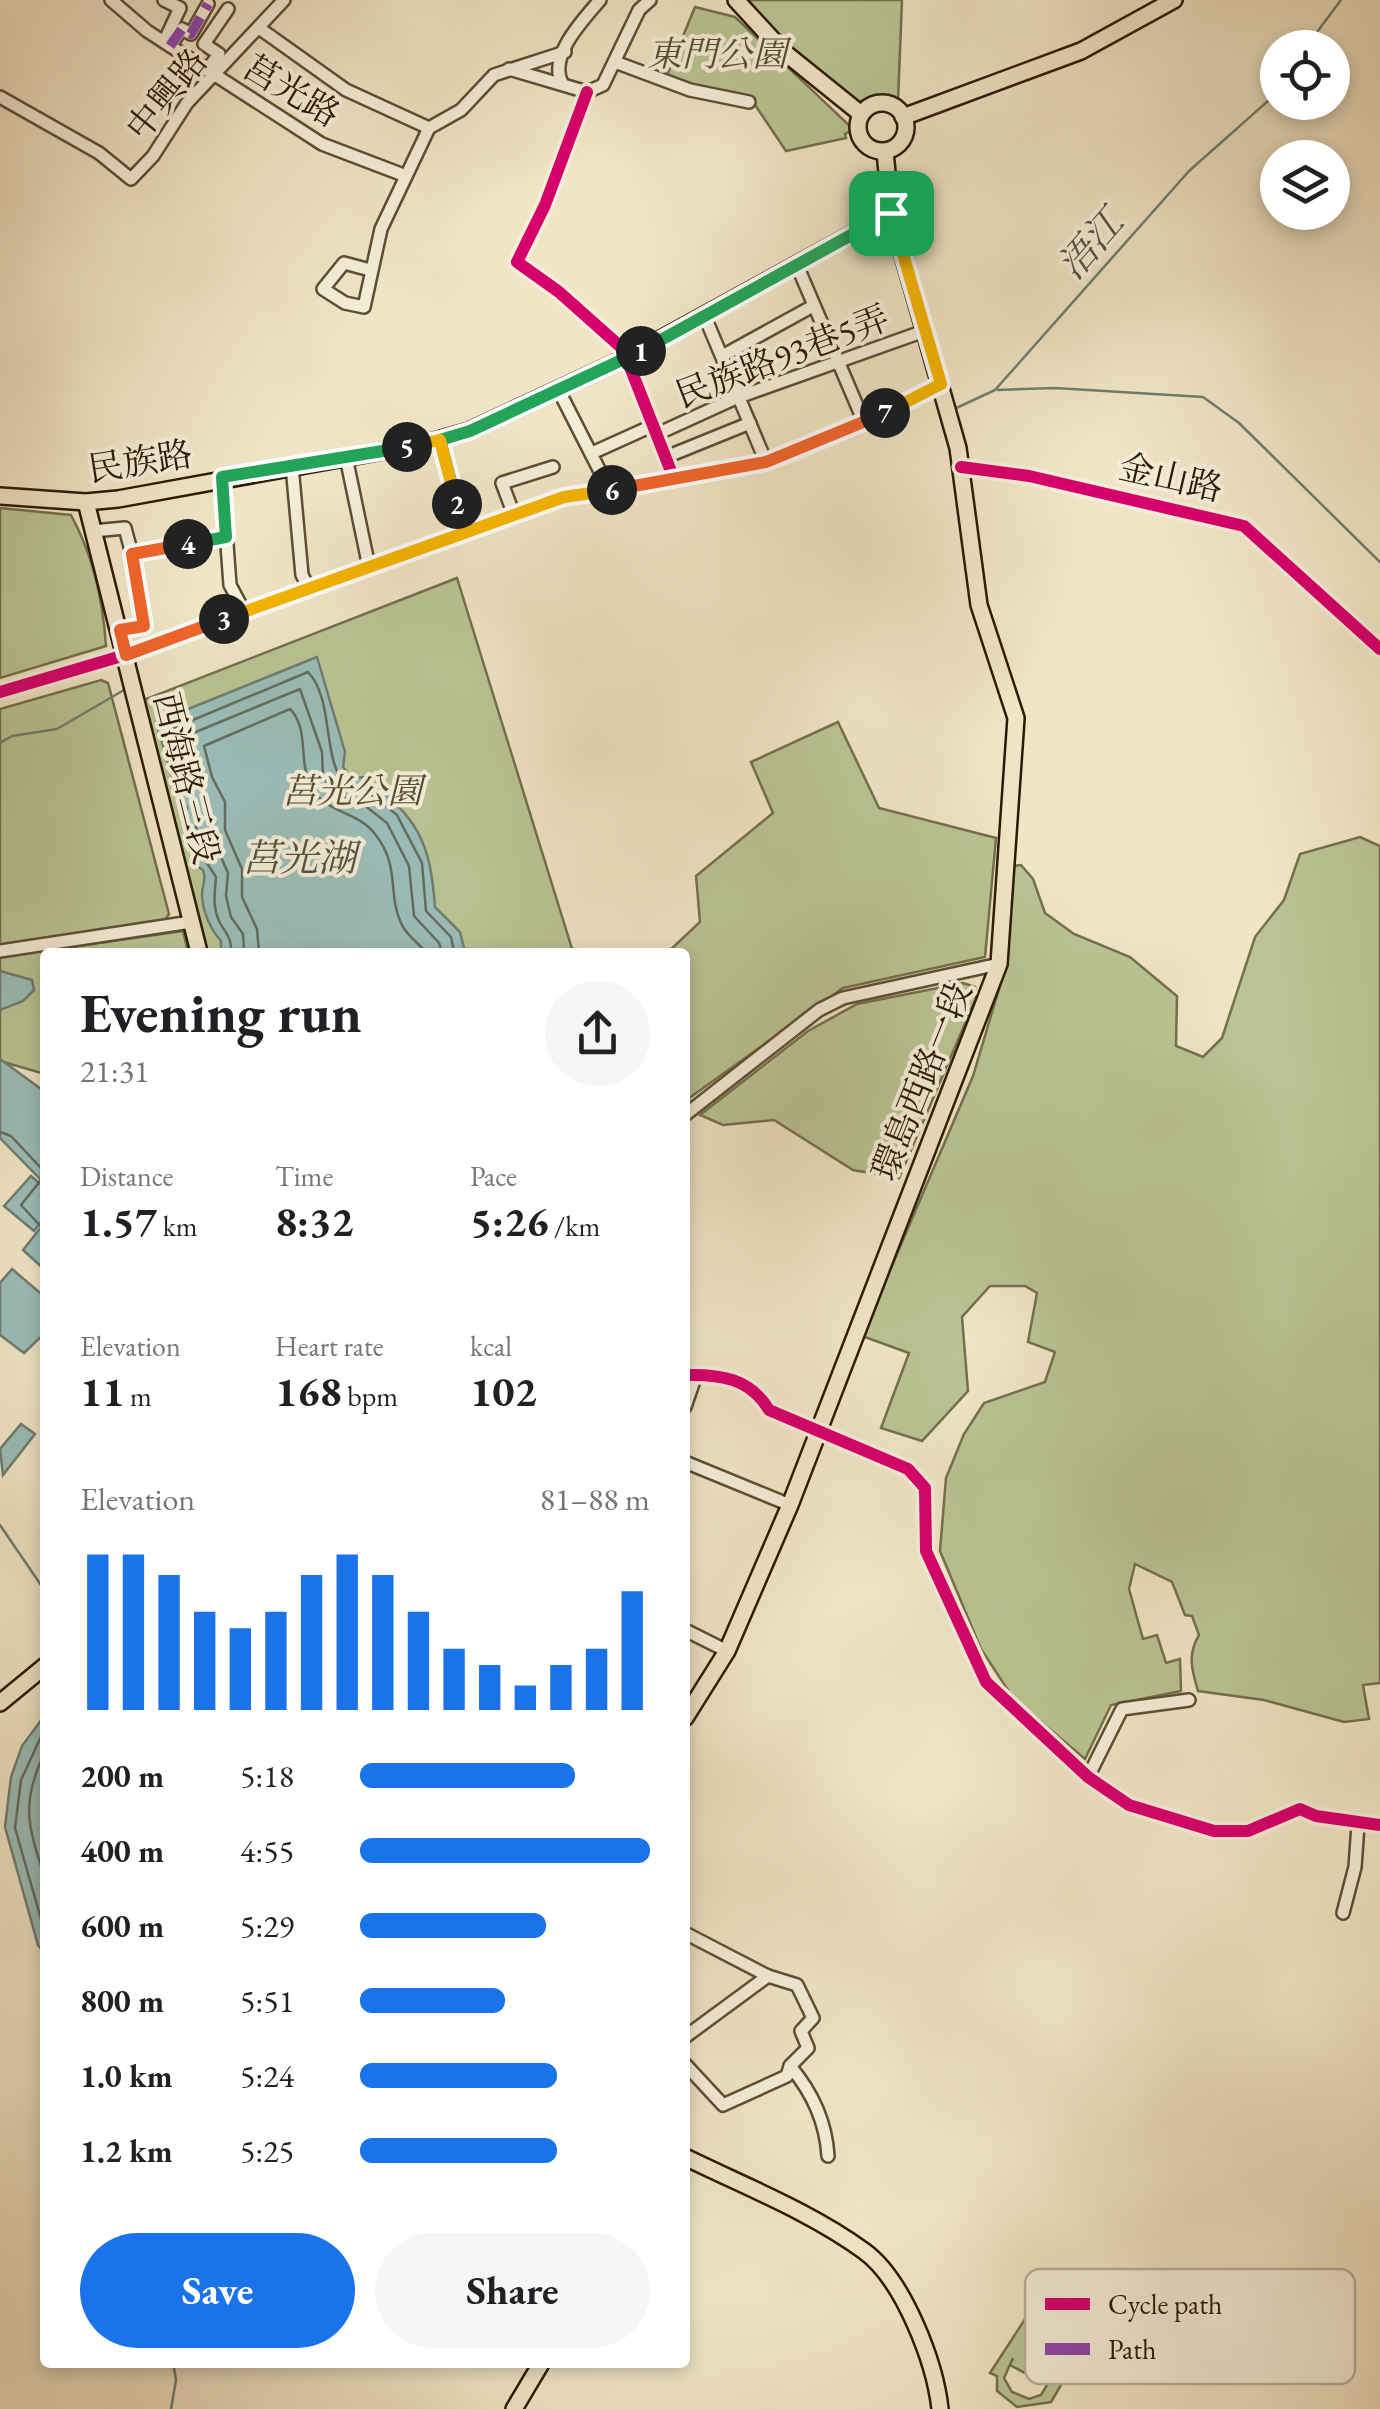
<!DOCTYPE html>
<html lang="en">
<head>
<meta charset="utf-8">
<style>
  body { margin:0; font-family:"EB Garamond","Noto Serif TC",serif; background:#f6f6f6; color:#202124; height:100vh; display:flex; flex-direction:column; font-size:38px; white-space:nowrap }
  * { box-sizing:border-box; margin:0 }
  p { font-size:32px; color:#757577 }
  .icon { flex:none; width:55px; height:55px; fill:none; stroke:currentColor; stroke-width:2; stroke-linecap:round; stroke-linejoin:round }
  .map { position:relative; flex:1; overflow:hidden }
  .details { position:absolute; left:40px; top:948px; width:650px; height:1420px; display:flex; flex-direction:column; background:#fff; border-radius:10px; box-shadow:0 5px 15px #0003 }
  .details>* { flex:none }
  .buttons { position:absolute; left:1260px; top:30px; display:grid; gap:20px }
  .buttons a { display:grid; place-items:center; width:90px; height:90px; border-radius:50%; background:#fff; box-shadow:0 5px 15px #0003; font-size:50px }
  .pin { position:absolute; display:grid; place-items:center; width:85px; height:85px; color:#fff; margin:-42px; border-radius:20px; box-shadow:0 5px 15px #0006 }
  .km { position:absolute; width:50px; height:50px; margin:-25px; border-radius:50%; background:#222; color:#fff; font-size:28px; line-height:50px; text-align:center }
  .round { display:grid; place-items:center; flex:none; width:105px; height:105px; border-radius:52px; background:#f6f6f6 }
  .headline { display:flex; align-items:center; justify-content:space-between; height:170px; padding:0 40px }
  h1 { font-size:55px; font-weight:700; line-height:75px }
  .figures { display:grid; grid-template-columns:repeat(3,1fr); gap:15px; height:170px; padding:10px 40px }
  .figures div { display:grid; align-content:center }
  .figures b { font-size:42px; font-weight:700 }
  .figures small { font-size:28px; font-weight:400 }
  .figures p { font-size:28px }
  .chart { height:280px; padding:20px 40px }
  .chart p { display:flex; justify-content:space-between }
  .chart svg { width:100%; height:180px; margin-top:10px; stroke:#1a73e8; stroke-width:6 }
  .cta { display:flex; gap:20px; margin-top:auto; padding:20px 40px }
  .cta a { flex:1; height:115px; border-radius:60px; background:#1a73e8; color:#fff; font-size:40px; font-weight:700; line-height:115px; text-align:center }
  .cta a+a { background:#f6f6f6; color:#202124 }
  ul { padding:0 40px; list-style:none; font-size:32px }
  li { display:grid; grid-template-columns:160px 120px 1fr; align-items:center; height:75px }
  li i { height:25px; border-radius:12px; background:#1a73e8 }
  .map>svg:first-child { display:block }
  .green { fill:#bac494; stroke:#73704c; stroke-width:2.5; fill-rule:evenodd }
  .water { fill:#9bbeb9; stroke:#6f7d71; stroke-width:2.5 }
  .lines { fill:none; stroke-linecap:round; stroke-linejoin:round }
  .shore { stroke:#646c5f; stroke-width:2.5 }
  .stream { stroke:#6f7d71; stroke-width:2.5 }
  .minor-casing { stroke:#5d4e35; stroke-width:16 }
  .major-casing { stroke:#2c1b05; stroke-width:20 }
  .minor { stroke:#f5eed9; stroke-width:11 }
  .major { stroke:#f0e5c5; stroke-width:15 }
  .quiet { stroke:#8e44ad; stroke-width:10; stroke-dasharray:20 10; stroke-linecap:butt }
  .cycleway-casing { stroke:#f5eed9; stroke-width:19 }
  .cycleway { stroke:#d6006c; stroke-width:12 }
  .split-1-casing { stroke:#fff; stroke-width:20 }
  .split-2-casing { stroke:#fff; stroke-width:20 }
  .split-3-casing { stroke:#fff; stroke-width:20 }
  .split-4-casing { stroke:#fff; stroke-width:20 }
  .split-5-casing { stroke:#fff; stroke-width:20 }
  .split-6-casing { stroke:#fff; stroke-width:20 }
  .split-7-casing { stroke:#fff; stroke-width:20 }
  .split-8-casing { stroke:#fff; stroke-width:20 }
  .split-1 { stroke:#22a559; stroke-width:12 }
  .split-2 { stroke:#22a559; stroke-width:12 }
  .split-3 { stroke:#f5b400; stroke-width:12 }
  .split-4 { stroke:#f0652b; stroke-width:12 }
  .split-5 { stroke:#22a559; stroke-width:12 }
  .split-6 { stroke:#f5b400; stroke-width:12 }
  .split-7 { stroke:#f0652b; stroke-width:12 }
  .split-8 { stroke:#f5b400; stroke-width:12 }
  .labels { text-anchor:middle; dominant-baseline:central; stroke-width:8; stroke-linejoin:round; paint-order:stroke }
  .park-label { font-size:35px; font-style:italic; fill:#574e30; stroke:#f5eed9 }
  .street-label { font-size:35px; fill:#2c1b05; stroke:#f5eed9 }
  .water-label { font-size:38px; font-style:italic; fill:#535444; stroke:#f5eed9 }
  .key { fill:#f5eed9; stroke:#b9af99; stroke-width:2.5 }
  .key-label { font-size:28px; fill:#2c1b05 }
</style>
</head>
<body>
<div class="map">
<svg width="1380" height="2409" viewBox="0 0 1380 2409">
  <rect width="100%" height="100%" fill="#f0e5c5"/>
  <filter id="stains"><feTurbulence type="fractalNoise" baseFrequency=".002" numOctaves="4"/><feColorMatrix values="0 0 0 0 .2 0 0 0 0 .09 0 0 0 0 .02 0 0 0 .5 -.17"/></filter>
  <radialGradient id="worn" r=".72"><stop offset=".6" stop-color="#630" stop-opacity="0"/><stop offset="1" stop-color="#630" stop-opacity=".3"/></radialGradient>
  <!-- green -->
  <g class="green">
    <path d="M743,0H902L898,102L874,96L860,105L785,48Z"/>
    <path d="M695,7L735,17L853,129L845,134L846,138L786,151L751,99L709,93L667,75Z"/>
    <path d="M0,508L71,515C93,555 103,601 106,646L0,678Z"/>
    <path d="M457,578L573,952H204L141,701Z"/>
    <path d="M101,680L108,683L169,914L165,920L0,945V709Z"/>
    <path d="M838,722L879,808L996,838L985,957L843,988L685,1101V952H668L700,922L696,876L773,813L751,762Z"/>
    <path d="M1360,837L1380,846V1683L1363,1685L1369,1719L1344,1722L1264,1700L1198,1691C1192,1671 1187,1655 1199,1635L1192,1616L1185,1615L1172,1582L1135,1564L1129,1589L1143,1639L1157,1635L1166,1663L1180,1659L1181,1691L1111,1705L1085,1759L1013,1698L981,1649L940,1551L946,1478L964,1434L984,1403L1045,1382L1055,1352L1028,1342L1037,1293L1025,1286H990L962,1317L968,1391L922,1441L881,1428L909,1353L862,1336L973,1076L1007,962L1013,866L1021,865L1033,879L1045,913L1074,934L1130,957L1177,996L1176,1046L1203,1057L1222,1038L1255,937L1284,900L1300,854Z"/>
    <path d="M183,931L188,952H45V1074L0,1061V957Z"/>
    <path d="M963,983L975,987L976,998L899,1178L853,1170L774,1120L723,1125L700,1115L808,1031L857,1004Z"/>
    <path d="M1042,2293C1060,2312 1083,2291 1089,2338L1051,2402L1017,2407L997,2391V2376L990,2373ZM1053,2307L1072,2313C1087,2335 1064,2359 1052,2378L1070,2344L1034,2324L1041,2313ZM1013,2358L1010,2365L1047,2385L1041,2395L1029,2399L1012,2392L1004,2378Z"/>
  </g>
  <!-- water -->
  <g class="water">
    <path d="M317,657L345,752L343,767L352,778L365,777C418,819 430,840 435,907L460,932L465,952H221V941C211,930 202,911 202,894C202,884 207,881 203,870L195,865L185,824L187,807L179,800L156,722Z"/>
    <path d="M0,971L32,980L34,990L23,1001L0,1010Z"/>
    <path d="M0,1059L45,1092V1184L0,1138Z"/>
    <path d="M31,1176L45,1188V1217L34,1231L4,1206Z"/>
    <path d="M45,1222V1270L23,1250Z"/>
    <path d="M12,1269L45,1297V1333L24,1353L0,1335V1283Z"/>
    <path d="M21,1424L35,1434L3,1475L0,1449Z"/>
    <path d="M45,1715V1954L38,1945L5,1827L11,1777L22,1746Z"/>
  </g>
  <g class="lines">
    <!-- shore -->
    <g class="shore">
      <path d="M231,952C232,937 225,933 219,921C212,905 215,892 216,877L203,857L196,828L197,805L187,792L169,730L308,672C335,701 321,758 346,786L363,788L397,815L422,863L426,911L451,937L454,952"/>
      <path d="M244,952L243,934L231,917L226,896L228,873L209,830L210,806L198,784L186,736L300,689L322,752L323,777L339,797L359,801L387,823L409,866L414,916L439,943L442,952"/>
      <path d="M259,952L257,929L242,897V869L225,830V802L212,777L204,746L290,709C309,728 299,760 309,783C324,815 356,809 375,834C401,867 387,893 401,923C406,935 418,943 426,952"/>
      <path d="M0,1132L11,1136L41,1168V1180L21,1205L45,1231"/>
      <path d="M45,1728L21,1780L15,1828L45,1933"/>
      <path d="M45,1752C20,1804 28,1826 45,1878"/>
    </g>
    <!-- stream -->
    <g class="stream">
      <path d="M1305,48L1341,0"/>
      <path d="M998,390L1055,388L1203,397L1239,423L1380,562"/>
      <path d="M952,410L995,390L1189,171L1278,92"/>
      <path d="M0,743L12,736L57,729L124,690"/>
      <path d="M0,1525L45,1591"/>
      <path d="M171,2409L176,2380L173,2362"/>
    </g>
    <!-- minor casing -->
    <g class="minor-casing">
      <g id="minor">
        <path d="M111,0L147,31L322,144L406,176"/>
        <path d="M164,0L180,8L164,42"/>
        <path d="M259,28L346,90L429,128"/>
        <path d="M170,46L182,29L191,34L208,4"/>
        <path d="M615,62L690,90L749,102"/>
        <path d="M509,69L587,92"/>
        <path d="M207,70L219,54L204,44L228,9"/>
        <path d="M562,83C548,56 583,20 600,0"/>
        <path d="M587,92L545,205L517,262L559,292L623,349L674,479"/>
        <path d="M587,92L603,85L639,10L650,0"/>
        <path d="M0,97L99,153L131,179L153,156L187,103L284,0"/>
        <path d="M796,263L864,422"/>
        <path d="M370,270L344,263L323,289L345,303L364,307L381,229L429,128L461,110L494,75L565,52"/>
        <path d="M705,317L766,462"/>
        <path d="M724,355L813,306"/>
        <path d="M559,391L610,491"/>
        <path d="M657,434L736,398L927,330"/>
        <path d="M440,439L464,533"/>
        <path d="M592,453L654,425"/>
        <path d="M346,457L369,567"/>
        <path d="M666,457L750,423"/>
        <path d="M292,466L302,575L309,588"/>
        <path d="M961,467L1029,476L1244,526L1380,649"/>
        <path d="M222,477L230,585L244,611"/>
        <path d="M514,515L502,483L553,467"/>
        <path d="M93,531L125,528L132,554L226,537"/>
        <path d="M119,630L144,626L132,554"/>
        <path d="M0,692L125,655L564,497L766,462L800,451L941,385"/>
        <path d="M0,951L191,922"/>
        <path d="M685,1115L819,1010L843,998L999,964"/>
        <path d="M685,1375C720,1374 750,1378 769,1410L908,1469L925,1488L926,1551L986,1682L1088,1777L1129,1805L1214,1831H1248L1300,1809L1316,1816L1380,1825"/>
        <path d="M685,1407L696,1375"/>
        <path d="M685,1462L790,1505"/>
        <path d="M685,1630L727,1651"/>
        <path d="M1088,1777L1122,1709L1189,1700"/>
        <path d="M1343,1913L1355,1867L1358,1825"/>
        <path d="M685,1933L768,1976L685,2037"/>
        <path d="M768,1976L797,1985L813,2018L801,2031L808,2048L790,2066C812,2092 826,2122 828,2156"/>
        <path d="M685,2064L723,2105L787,2076L790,2066"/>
      </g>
    </g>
    <!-- major casing -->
    <g class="major-casing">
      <g id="major">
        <path d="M736,0L784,52L861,114"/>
        <circle cx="882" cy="127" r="24"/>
        <path d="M903,117L1081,51L1174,0"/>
        <path d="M0,496L86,502L118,499L427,443L469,431L628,357L891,213"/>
        <path d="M86,502L199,952"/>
        <path d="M0,1703L45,1666"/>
        <path d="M685,1718L727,1651L790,1505L999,964L1016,718L979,605L958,448L891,213L885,152"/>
        <path d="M685,2157C744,2186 811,2212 864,2251C903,2279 935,2362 940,2409"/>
        <path d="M514,2409L542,2362"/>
      </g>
    </g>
    <!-- minor -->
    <use href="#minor" class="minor"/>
    <!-- major -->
    <use href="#major" class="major"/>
    <!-- quiet -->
    <path class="quiet" d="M170,46L182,29L191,34L208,4"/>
    <!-- cycleway casing -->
    <g class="cycleway-casing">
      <g id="cycleway">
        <path d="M587,92L545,205L517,262L559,292L623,349L674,479"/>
        <path d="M961,467L1029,476L1244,526L1380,649"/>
        <path d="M0,692L125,655L564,497L766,462L800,451L941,385"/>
        <path d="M685,1375C720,1374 750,1378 769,1410L908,1469L925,1488L926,1551L986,1682L1088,1777L1129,1805L1214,1831H1248L1300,1809L1316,1816L1380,1825"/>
      </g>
    </g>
    <!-- cycleway -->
    <use href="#cycleway" class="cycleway"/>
  </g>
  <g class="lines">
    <!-- split-1 casing -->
    <g class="split-1-casing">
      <path id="split-1" d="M641,351L891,213"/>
    </g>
    <!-- split-2 casing -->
    <g class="split-2-casing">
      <path id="split-2" d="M457,504L440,440L470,431L641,351"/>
    </g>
    <!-- split-3 casing -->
    <g class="split-3-casing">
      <path id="split-3" d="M224,619L464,533L457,504"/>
    </g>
    <!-- split-4 casing -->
    <g class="split-4-casing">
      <path id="split-4" d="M188,544L132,554L144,626L120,630L126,655L224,619"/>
    </g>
    <!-- split-5 casing -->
    <g class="split-5-casing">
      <path id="split-5" d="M188,544L226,537L222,477L407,447"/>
    </g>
    <!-- split-6 casing -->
    <g class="split-6-casing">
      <path id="split-6" d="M407,447L440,440L464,533L564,497L612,490"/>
    </g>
    <!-- split-7 casing -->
    <g class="split-7-casing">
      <path id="split-7" d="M612,490L766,462L885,413"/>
    </g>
    <!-- split-8 casing -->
    <g class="split-8-casing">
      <path id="split-8" d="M885,413L941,384L891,213"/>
    </g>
    <!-- split-1 -->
    <use href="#split-1" class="split-1"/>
    <!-- split-2 -->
    <use href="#split-2" class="split-2"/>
    <!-- split-3 -->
    <use href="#split-3" class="split-3"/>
    <!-- split-4 -->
    <use href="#split-4" class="split-4"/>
    <!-- split-5 -->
    <use href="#split-5" class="split-5"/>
    <!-- split-6 -->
    <use href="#split-6" class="split-6"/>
    <!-- split-7 -->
    <use href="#split-7" class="split-7"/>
    <!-- split-8 -->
    <use href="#split-8" class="split-8"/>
  </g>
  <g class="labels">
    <!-- park labels -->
    <g class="park-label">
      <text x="717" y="53">東門公園</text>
      <text x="352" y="790">莒光公園</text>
    </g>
    <!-- street labels -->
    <g class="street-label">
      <text transform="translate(292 90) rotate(31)">莒光路</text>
      <text transform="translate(166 94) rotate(-51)">中興路</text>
      <text transform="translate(782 356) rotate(-21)">民族路93巷5弄</text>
      <text transform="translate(140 461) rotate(-9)">民族路</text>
      <text transform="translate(1171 477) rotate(13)">金山路</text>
      <text transform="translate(187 778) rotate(76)">西海路三段</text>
      <text transform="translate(921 1081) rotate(-68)">環島西路一段</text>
    </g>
    <!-- water labels -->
    <g class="water-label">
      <text transform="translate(1090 244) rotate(-49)">浯江</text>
      <text x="299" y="857">莒光湖</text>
    </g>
  </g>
  <!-- legend -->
  <rect x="1025" y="2269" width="330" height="115" rx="15" class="key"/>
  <rect x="1045" y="2298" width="45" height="12" fill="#d6006c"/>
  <rect x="1045" y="2343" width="45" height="12" fill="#8e44ad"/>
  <g class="key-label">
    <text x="1108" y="2314">Cycle path</text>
    <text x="1108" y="2359">Path</text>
  </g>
  <rect width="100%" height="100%" filter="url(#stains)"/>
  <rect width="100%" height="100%" fill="url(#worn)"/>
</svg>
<div class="buttons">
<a><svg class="icon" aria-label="locate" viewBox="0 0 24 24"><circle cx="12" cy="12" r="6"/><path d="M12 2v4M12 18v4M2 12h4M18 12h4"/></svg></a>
<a><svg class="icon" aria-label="layers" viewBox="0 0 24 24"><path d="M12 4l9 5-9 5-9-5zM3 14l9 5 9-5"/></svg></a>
</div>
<div class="pin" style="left:891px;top:213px;background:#1e9e55"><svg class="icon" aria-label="arrive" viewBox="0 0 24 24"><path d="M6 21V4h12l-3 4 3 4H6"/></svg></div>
<b class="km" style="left:641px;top:351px">1</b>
<b class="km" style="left:457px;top:504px">2</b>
<b class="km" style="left:224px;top:619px">3</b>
<b class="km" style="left:188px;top:544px">4</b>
<b class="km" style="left:407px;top:447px">5</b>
<b class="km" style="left:612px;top:490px">6</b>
<b class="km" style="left:885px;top:413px">7</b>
<section class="details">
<div class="headline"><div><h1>Evening run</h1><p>21:31</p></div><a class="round"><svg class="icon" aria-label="share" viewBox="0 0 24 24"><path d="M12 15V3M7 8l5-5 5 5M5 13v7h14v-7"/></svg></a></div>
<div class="figures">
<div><p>Distance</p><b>1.57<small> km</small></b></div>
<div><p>Time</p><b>8:32</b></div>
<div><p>Pace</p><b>5:26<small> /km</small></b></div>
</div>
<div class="figures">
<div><p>Elevation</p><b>11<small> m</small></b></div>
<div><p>Heart rate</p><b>168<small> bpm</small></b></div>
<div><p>kcal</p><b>102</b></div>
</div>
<div class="chart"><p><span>Elevation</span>81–88 m</p>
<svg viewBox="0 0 160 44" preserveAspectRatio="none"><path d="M5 44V6M15 44V6M25 44V11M35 44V20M45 44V24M55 44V20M65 44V11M75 44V6M85 44V11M95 44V20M105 44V29M115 44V33M125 44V38M135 44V33M145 44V29M155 44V15"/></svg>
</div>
<ul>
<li><b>200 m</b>5:18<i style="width:74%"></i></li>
<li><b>400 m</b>4:55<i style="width:100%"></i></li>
<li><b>600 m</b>5:29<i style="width:64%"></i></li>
<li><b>800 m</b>5:51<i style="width:50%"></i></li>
<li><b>1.0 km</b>5:24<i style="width:68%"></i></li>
<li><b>1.2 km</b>5:25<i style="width:68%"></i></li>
</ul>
<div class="cta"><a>Save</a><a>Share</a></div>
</section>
</div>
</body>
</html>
